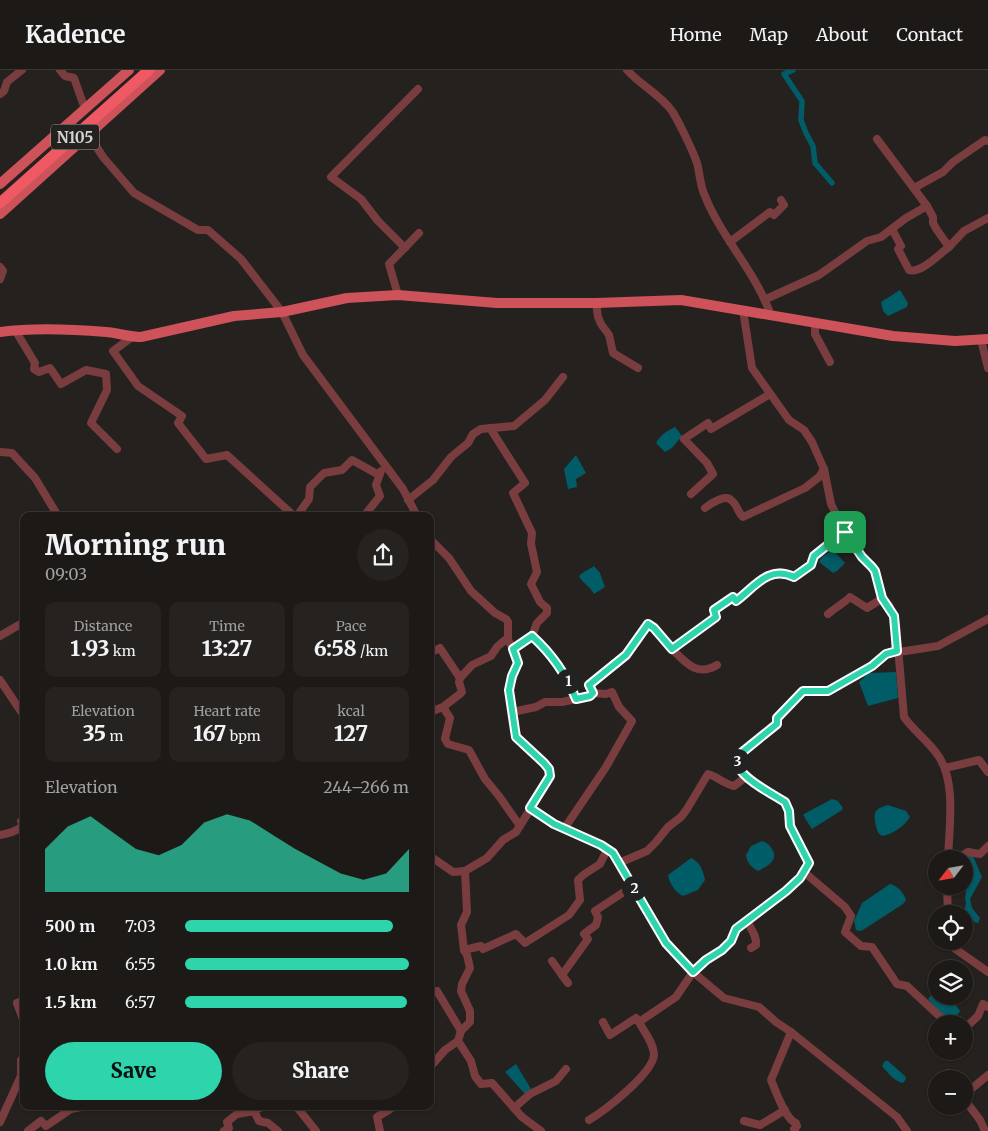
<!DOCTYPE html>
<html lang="en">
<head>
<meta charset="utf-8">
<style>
  body { margin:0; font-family:Merriweather,serif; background:#25221f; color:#f1f3f6; height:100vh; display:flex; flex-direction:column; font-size:19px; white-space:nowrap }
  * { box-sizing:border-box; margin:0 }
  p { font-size:16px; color:#a0a0a1 }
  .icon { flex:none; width:28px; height:28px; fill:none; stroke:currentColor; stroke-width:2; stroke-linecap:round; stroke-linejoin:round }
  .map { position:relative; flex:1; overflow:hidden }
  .details { position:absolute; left:20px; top:442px; width:414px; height:598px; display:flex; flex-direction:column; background:#1c1916; border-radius:10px; box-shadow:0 1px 4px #0004,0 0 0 1px #3a3835 }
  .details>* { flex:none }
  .needle { width:32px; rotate:239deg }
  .fabs { position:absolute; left:928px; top:780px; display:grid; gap:10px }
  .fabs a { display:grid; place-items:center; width:45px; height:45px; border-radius:50%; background:#1c1916; box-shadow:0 1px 4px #0004,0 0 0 1px #3a3835; font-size:25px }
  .pin { position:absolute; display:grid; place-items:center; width:42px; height:42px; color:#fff; margin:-21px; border-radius:10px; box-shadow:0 2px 8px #0006 }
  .km { position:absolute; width:25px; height:25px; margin:-12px; border-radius:50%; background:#222; color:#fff; font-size:14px; line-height:25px; text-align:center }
  .round { display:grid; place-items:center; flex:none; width:52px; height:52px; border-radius:26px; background:#25221f }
  .summary { display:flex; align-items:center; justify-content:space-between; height:85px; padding:0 25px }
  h1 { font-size:28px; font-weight:800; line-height:38px }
  .stats { display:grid; grid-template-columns:repeat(3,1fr); gap:8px; height:85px; padding:5px 25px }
  .stats div { display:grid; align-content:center; border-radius:10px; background:#25221f; text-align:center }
  .stats b { font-size:21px; font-weight:800 }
  .stats small { font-size:14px; font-weight:400 }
  .stats p { font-size:14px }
  .chart { height:140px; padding:10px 25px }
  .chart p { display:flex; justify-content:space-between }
  .chart svg { width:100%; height:90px; margin-top:5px; fill:#2ed4ab; opacity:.7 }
  .action { display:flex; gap:10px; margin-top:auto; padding:10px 25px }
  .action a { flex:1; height:58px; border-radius:30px; background:#2ed4ab; color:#111; font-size:20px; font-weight:800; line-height:58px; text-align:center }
  .action a+a { background:#25221f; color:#f1f3f6 }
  ul { padding:0 25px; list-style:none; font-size:16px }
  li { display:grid; grid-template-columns:80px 60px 1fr; align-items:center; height:38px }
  li i { height:12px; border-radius:6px; background:#2ed4ab }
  header { display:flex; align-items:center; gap:30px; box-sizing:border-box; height:70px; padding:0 25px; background:#1c1916; border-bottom:1px solid #3a3835 }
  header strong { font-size:24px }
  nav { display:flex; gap:28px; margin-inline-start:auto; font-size:18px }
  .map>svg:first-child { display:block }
  .water { fill:#005c66 }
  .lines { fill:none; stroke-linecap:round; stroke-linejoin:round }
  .canal { stroke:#005c66; stroke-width:5.5 }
  .minor { stroke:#793d3f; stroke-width:8 }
  .major { stroke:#cd525a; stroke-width:10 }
  .highway { stroke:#ef5964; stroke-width:11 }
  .route-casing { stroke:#fff; stroke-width:10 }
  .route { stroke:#2ed4ab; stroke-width:6 }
  .labels { text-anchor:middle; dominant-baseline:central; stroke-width:4.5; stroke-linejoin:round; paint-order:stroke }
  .shield { fill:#25211e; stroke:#a09e9b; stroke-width:1 }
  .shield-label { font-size:15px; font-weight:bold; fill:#d5d3d1 }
</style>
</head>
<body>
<header>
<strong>Kadence</strong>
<nav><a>Home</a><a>Map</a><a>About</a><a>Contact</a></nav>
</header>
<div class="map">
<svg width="988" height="1061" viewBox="0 0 988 1061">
  <rect width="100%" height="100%" fill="#25211e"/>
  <!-- water -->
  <g class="water">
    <path d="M900,220L908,233L907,237L888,246L883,241L881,232Z"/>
    <path d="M675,357L682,366L672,378L665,382L656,373C659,366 668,360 675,357Z"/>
    <path d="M576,385L586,403L576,409L577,417L568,419L564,399Z"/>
    <path d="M833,480L845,493L837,501L833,503L819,492L822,487Z"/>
    <path d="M594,496L600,503L605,517L594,524C589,515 583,514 579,506L581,504Z"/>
    <path d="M896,602L898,628L868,636L859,612L869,603Z"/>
    <path d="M832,729L838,731L843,738L842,740L812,759L803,745L804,744Z"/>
    <path d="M888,735L906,741L910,747C905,756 891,765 882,766C878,763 877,761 876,756C873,742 874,739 888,735Z"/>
    <path d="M762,771C767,773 769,774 772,779C779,790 768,796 758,801C751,797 747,793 746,785L751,776Z"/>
    <path d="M967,785L973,786L982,807L970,829L972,838L980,848L978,853L974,852L972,848L964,842L966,833L965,829L966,821L964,815V789Z"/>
    <path d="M691,788C700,792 703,800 705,810L698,820L683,826C676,823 669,813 668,805Z"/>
    <path d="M890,814C897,815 904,823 906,830L903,834L866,858L861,861L856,860L854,851L862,833Z"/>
    <path d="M936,919V926H960L955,934L960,941L958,944L948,951L928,929Z"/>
    <path d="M885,991H888L905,1006L906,1009L903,1013C895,1012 887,1002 882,996Z"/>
    <path d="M516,994L531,1019L525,1024L505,1002Z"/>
  </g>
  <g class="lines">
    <!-- canal -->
    <path class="canal" d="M793,0L784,4L802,31L801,50L806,63L813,76L815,93L832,113"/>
    <!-- minor -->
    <g class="minor">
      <path d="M60,0L65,6L74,8L85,39"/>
      <path d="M627,0C640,15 660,24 672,41C679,52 693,81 697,93C700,104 700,116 705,126C722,169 757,203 771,246"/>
      <path d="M0,24L4,21L7,12L22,0"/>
      <path d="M92,63L96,76L103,87L134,123L198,160H208L241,189L282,242L303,285L403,419L417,446"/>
      <path d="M914,118L943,102L953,92L985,70L988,71"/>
      <path d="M892,159L901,176L898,179L909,200C921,204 939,184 949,177L937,160L933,153V147L927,136"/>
      <path d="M730,172L770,142L774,145L784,135L781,130"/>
      <path d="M949,177L964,161L988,148"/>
      <path d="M405,178L378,151L361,129L331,107L418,19"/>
      <path d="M0,197L3,201L0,209"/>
      <path d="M398,225L389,194L419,163"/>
      <path d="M766,229L819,205L867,171L881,167L906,148L927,136L877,69"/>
      <path d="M596,233L598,247L601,254L609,265L613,283L638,298"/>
      <path d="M743,240L752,298L789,350L804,360L812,372L824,399L831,434L845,462L862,487L872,497L875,501L883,528L889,535L896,554L904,647C913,660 927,670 937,684C957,710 949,758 948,789"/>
      <path d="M815,253V264L830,292"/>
      <path d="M15,260L35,293L34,299L39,302L50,298L61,314L86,300L106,304L107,320L91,353L117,379"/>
      <path d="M132,267L113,281L138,316L182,346L178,353L206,389L227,385L294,446"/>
      <path d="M981,270L988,298"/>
      <path d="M490,358L525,413L513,423L532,463L531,474L537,502L531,514L540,532L547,538V543L537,553L532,566L513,579"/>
      <path d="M0,382L12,383L35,408L58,446"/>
      <path d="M691,424L713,404L707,393L684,369L708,353L711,359L770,324"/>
      <path d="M408,430L433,410L451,387L468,373L473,364L481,359L514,356L545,330L563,307"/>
      <path d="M705,438C710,434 725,424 731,430C737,434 738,443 743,447L805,418L819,407L824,399"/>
      <path d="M297,446L309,429L310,417L324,403L342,400L352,390L379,405"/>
      <path d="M364,446L380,426L376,415L381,401"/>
      <path d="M430,469L449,488L471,521L495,543L506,549L508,552V570L517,586L518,593L509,620L515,661L519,670L544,693L549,699L550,706L548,711L516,762L503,770L487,788L465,801L467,842L461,855L464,880L467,885L470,898L462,914L461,921L470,941V952L461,961L458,971L471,991L475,1006L481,1014L492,1013L522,1047L541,1061"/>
      <path d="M828,544C836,537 843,534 850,527L867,538L883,528"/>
      <path d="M0,566L24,552"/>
      <path d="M532,566C552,584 566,604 576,629"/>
      <path d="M672,579C686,593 697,607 717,595"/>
      <path d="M430,583L440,578L460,608L472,595L491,586L497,577L505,570H508"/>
      <path d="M0,610L24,646"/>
      <path d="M443,637L450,648L445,669L448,674L469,680L485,709L499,726L520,756"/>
      <path d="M430,642L443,637L460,624L462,622L459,612L460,608"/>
      <path d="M512,642L536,637L545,632H562L590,626L593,623L589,615L626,585L648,554L654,558L672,579L716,547L714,540L733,527L736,531C746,523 765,502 779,502C784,502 789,505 794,507L811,495L814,486L840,465L845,462"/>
      <path d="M945,698L979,690L988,702"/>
      <path d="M530,738L554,754L601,775L613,783L666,873L693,902L724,928L759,937L776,952L791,962L897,1047L907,1061"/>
      <path d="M564,759L606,697L632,651L619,637L612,622L606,624L593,623"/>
      <path d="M0,765C9,763 15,762 23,756L21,751L24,749"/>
      <path d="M430,786L453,802L465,801"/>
      <path d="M948,786L960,787L968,782L980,784L988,776"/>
      <path d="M619,793L647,781L656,772L668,757L681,747L687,739L708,704C718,707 724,714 734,716L746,707"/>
      <path d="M804,802L845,837L851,846L845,862L861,876L872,877L897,914L907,916L948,954"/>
      <path d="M947,816L948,844"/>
      <path d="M747,851C751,859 757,866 756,875L751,878"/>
      <path d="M950,871L954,878L988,902"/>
      <path d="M464,880L481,876L483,879L516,864L525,873L569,845L580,830L578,810L583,805L600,794L607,780"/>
      <path d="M552,891L562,905L588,869L584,864L596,855L598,847L595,841L633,816"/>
      <path d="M562,905L568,913"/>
      <path d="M437,921L461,961"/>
      <path d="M24,930L17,933L24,952"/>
      <path d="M603,952L610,965L636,948L639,952L676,927L693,902L706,890L722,880L731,871L736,859L786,821L800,808L809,793L790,756L789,741L785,733C772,724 743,709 738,696C736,692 738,688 740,684L777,654V648L803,621H828L872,596L886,584L938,576L988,549"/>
      <path d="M964,959L978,946L983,934L988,937"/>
      <path d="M791,962L771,1010C776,1021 785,1049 796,1053L797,1056L794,1059L795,1061"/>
      <path d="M430,997L445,980L458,971"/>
      <path d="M948,1003L951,1009"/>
      <path d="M964,1025L988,1005"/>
      <path d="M964,1029L980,1050L985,1061"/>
      <path d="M296,1036L316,1061"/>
      <path d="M514,1038L530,1024L556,1011L566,999"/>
      <path d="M254,1041L259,1051L268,1053L278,1061"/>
      <path d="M589,1050C604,1041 654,1003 654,984C653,972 645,963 639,952"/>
      <path d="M744,1051L760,1055L785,1040"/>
      <path d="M0,1052L21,1006V990L24,986"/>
      <path d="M28,1061L41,1051L46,1056L71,1039L87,1036"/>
      <path d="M224,1061L229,1058L227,1052L237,1044L254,1041L264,1036"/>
      <path d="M380,1061L377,1047L395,1036"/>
    </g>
    <!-- major -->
    <g class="major">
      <path d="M0,114L129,0"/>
      <path d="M0,144L160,0"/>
      <path d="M0,262C35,257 71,259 106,262C118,263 130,267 141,267L234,246L282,242L347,228L398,225L497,233H596L681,230L893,266L955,271L988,269"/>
    </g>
    <!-- highway -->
    <path class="highway" d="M0,133L149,0"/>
  </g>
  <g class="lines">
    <!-- route casing -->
    <g class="route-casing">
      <path id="route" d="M845,462L862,487L872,497L875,501L882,528L894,546L897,581L886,584L872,596L828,621H803L777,648V654L740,684C738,688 736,692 738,696C743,709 772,724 785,732L789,741L790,756L809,793L800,808L786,821L736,859L731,871L722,880L706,890L693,902L666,873L613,783L601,775L554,754L530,738L550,706L549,699L544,693L516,667L509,620L512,606L518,593L513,579L532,566C552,584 566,604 576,629L590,626L593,623L589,615L626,585L648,554L654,558L672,579L716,547L714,540L733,527L736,531C755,517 768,495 794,507L811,495L814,486L840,465Z"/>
    </g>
    <!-- route -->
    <use href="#route" class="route"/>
  </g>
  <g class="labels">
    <!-- shield labels -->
    <rect class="shield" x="51" y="54.5" width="48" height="25" rx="4"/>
    <g class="shield-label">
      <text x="75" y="67">N105</text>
    </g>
  </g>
</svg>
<div class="fabs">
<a><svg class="needle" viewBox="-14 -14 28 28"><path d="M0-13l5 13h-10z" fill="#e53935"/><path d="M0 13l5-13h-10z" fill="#a0a0a1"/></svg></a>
<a><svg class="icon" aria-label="locate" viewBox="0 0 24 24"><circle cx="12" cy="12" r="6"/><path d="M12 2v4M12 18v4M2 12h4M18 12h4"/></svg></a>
<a><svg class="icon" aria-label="layers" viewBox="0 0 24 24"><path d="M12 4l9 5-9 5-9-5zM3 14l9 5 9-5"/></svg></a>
<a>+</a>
<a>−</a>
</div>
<div class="pin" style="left:845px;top:462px;background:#1e9e55"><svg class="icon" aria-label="arrive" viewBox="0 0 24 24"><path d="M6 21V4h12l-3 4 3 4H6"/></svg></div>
<b class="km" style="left:568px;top:611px">1</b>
<b class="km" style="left:634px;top:818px">2</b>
<b class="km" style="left:737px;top:691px">3</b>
<section class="details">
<div class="summary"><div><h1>Morning run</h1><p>09:03</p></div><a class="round"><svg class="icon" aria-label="share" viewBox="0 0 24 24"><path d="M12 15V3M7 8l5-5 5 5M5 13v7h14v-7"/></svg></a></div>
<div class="stats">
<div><p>Distance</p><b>1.93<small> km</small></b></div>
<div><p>Time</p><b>13:27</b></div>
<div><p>Pace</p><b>6:58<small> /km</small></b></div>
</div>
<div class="stats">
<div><p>Elevation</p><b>35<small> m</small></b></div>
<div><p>Heart rate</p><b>167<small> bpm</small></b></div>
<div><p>kcal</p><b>127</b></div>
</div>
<div class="chart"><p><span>Elevation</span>244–266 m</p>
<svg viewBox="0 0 160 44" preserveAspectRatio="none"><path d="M0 44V23L10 12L20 7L30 15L40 23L50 26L60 21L70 10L80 6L90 9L100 16L110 23L120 29L130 35L140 38L150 35L160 23V44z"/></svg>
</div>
<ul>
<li><b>500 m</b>7:03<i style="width:93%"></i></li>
<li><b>1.0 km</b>6:55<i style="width:100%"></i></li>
<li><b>1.5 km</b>6:57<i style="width:99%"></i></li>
</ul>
<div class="action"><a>Save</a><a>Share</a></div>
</section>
</div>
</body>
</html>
